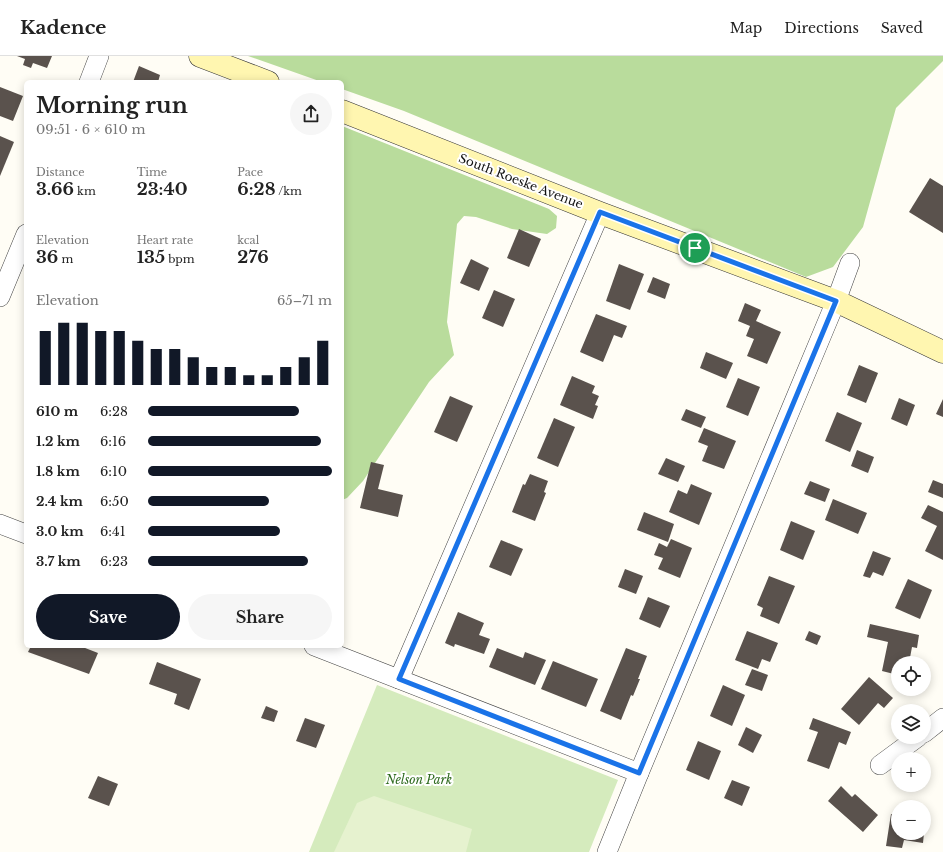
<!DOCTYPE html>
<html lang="en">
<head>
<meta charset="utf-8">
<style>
  body { margin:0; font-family:"Libre Baskerville",serif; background:#f6f6f6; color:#222; height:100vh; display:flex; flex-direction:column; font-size:15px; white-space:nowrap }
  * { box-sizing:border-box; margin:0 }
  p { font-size:13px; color:#767676 }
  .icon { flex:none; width:22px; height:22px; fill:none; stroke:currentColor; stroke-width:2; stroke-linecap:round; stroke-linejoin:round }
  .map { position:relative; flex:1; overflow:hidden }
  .side { position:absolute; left:24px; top:24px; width:320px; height:568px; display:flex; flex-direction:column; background:#fff; border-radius:6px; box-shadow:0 2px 10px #0003 }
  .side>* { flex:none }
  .buttons { position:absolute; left:891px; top:600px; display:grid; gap:8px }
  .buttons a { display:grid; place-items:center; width:40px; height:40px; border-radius:50%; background:#fff; box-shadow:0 2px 10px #0003; font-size:20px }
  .pin { position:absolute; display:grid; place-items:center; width:34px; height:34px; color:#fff; margin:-17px; border:2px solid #fff; border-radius:50%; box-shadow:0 1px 4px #0007 }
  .round { display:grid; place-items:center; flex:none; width:42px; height:42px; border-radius:21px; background:#f6f6f6 }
  .head { display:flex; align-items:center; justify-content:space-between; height:68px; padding:0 12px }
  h1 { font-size:22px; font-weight:800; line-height:30px }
  .stats { display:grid; grid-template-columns:repeat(3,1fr); gap:6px; height:68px; padding:4px 12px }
  .stats div { display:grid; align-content:center }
  .stats b { font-size:17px; font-weight:800 }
  .stats small { font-size:11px; font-weight:400 }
  .stats p { font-size:11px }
  .chart { height:112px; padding:8px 12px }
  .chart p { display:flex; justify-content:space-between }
  .chart svg { width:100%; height:72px; margin-top:4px; stroke:#111827; stroke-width:6 }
  .primary-button { display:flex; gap:8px; margin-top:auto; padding:8px 12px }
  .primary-button a { flex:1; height:46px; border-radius:24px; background:#111827; color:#fff; font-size:16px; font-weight:800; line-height:46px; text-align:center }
  .primary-button a+a { background:#f6f6f6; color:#222 }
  ul { padding:0 12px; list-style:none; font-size:13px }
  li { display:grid; grid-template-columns:64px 48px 1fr; align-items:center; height:30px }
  li i { height:10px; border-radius:5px; background:#111827 }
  header { display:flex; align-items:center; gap:24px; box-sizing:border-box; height:56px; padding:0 20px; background:#fff; border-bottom:1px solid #e0e0e0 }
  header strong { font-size:19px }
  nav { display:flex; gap:22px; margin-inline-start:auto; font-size:14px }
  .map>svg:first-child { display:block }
  .green { fill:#d5ebbd }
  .forest { fill:#b9dc9c }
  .pitch { fill:#e6f2cf }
  .building { fill:#5a524d }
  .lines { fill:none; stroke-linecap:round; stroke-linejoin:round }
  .street-casing { stroke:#444; stroke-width:20 }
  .secondary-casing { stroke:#333; stroke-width:23 }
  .street { stroke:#fff; stroke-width:19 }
  .secondary { stroke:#fff6b0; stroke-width:22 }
  .route-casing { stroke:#fff; stroke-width:8 }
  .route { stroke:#1a73e8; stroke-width:5 }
  .labels { text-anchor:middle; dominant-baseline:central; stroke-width:4; stroke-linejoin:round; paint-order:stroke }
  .street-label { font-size:12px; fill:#111; stroke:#fff }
  .park-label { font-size:12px; font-style:italic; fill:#2f6b1f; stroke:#fff }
</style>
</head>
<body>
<header>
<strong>Kadence</strong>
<nav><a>Map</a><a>Directions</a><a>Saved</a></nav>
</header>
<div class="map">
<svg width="943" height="796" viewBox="0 0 943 796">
  <rect width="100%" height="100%" fill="#fffdf5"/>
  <!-- green -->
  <path class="green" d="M377,629L618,724L589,796H309Z"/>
  <!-- forest -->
  <g class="forest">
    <path d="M248,0H943V5L896,52L863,171L833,211L806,221L404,55L342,33V26H322Z"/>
    <path d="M342,70L549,153L557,160L556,172L547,178L512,173L476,161L464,160L457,168L447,266L454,299L429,326L363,425L347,442L342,444Z"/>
  </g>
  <!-- pitch -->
  <path class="pitch" d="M374,740L472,773L466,796H334L357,747Z"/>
  <!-- building -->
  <g class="building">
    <path d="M17,0H52L47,12L33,7L31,12L23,9L25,3Z"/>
    <path d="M139,10L160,19L158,26H133Z"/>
    <path d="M0,31L23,40L13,65L0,60Z"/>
    <path d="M0,80L14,86L0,120Z"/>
    <path d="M930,122L943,130V177L909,156Z"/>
    <path d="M519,173L541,183L529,211L507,202Z"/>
    <path d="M471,203L489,212L479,235L460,227Z"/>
    <path d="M619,208L644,218L630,254L606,245Z"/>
    <path d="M653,221L670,228L665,243L647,236Z"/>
    <path d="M494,234L515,243L503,271L482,262Z"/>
    <path d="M745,247L761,254L756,265L781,276L767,308L747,300L754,283L746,280L750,270L738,265Z"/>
    <path d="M596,258L627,270L622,282L614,279L603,306L580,296Z"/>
    <path d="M706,296L733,307L726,323L700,312Z"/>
    <path d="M859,309L878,317L866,347L847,339Z"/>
    <path d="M572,320L595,330L592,337L599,340L595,349L598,350L593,363L560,349Z"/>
    <path d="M738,322L760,331L748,360L726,351Z"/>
    <path d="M450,340L473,350L457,386L434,376Z"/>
    <path d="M899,342L915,349L907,370L891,363Z"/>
    <path d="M943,343V361L936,358Z"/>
    <path d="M686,353L706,361L701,372L681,364Z"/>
    <path d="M837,356L862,367L850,396L825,385Z"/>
    <path d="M554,362L575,371L558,411L537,402Z"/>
    <path d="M704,372L736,385L724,413L702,405L708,390L698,386Z"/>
    <path d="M857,394L874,401L868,417L851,410Z"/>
    <path d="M666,402L685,410L678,426L658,418Z"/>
    <path d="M371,406L384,409L378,433L403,439L398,461L360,452Z"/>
    <path d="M530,418L548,425L544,436L546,437L535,465L512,456L523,428L525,429Z"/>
    <path d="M933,424L943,428V442L928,436Z"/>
    <path d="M810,425L830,433L825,446L804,438Z"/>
    <path d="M691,428L712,437L699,469L669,456L678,434L687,438Z"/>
    <path d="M833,443L867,457L858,478L825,464Z"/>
    <path d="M928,449L943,456V504L925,495L937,470L921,462Z"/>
    <path d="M644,456L674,468L668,486L637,474Z"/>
    <path d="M791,465L815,475L803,504L780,494Z"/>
    <path d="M671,483L692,492L680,522L658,513L663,502L654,499L659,487L667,491Z"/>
    <path d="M501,484L523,493L511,520L489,511Z"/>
    <path d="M873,495L891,502L883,520L873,516L870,522L863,520Z"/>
    <path d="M625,513L643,520L636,538L618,531Z"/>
    <path d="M769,520L795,530L779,568L760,560L763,552L757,549Z"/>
    <path d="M908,523L932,534L920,563L895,552Z"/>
    <path d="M648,541L670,550L660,572L639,563Z"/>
    <path d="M458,556L484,567L479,579L490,583L484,598L455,588L454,591L445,587Z"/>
    <path d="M870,568L919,579L917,592L912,591L909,607H898V619L882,615L888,586L867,581Z"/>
    <path d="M747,575L778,587L770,606L762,603L758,613L735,604Z"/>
    <path d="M809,575L821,580L817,589L805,584Z"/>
    <path d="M31,590H80L98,597L89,618L28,596Z"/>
    <path d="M497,592L523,602L525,596L546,604L535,629L489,611Z"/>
    <path d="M626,592L647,600L638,623H640L633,640L631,639L621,664L600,655Z"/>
    <path d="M553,605L598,623L586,651L541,633Z"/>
    <path d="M157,606L201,623L189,654L174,648L177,638L149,628Z"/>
    <path d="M752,613L768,619L762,635L745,629Z"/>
    <path d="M869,621L893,642L884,652L878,647L859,669L841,653Z"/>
    <path d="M723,629L745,639L732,670L710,660Z"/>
    <path d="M266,650L278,655L274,666L261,662Z"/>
    <path d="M305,662L325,669L316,692L296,685Z"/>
    <path d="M813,662L851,676L846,689L839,686L829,713L807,705L818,676L809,673Z"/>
    <path d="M746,671L762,679L753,697L738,689Z"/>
    <path d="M698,685L721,695L709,724L686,714Z"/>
    <path d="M98,720L118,728L109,750L88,742Z"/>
    <path d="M732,724L750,731L742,750L724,742Z"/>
    <path d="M841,730L852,741L855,738L878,759L863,776L828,745Z"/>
    <path d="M891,758L898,759V777H924L923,787L904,784L902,792L886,790Z"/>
  </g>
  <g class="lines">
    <!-- street casing -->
    <g class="street-casing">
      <g id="street">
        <path d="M89,26L99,0"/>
        <path d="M0,241L26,178"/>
        <path d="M0,468L26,478"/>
        <path d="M314,590L639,717"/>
        <path d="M399,623L600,157"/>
        <path d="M924,677L943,662"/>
        <path d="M880,709L918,681"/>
        <path d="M607,796L639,717L836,245L850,207"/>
      </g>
    </g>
    <!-- secondary casing -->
    <g class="secondary-casing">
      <g id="secondary">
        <path d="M200,0L268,26"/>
        <path d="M342,55L600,157L836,245L943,296"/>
      </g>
    </g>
    <!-- street -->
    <use href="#street" class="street"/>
    <!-- secondary -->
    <use href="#secondary" class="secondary"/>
  </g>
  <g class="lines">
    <!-- route casing -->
    <g class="route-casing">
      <path id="route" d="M600,156L836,245L639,717L399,623Z"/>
    </g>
    <!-- route -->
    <use href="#route" class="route"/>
  </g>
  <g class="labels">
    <!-- street labels -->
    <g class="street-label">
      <text transform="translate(521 125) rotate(21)">South Roeske Avenue</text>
    </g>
    <!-- park labels -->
    <g class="park-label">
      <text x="419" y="723">Nelson Park</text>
    </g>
  </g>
</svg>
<div class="buttons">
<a><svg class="icon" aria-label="locate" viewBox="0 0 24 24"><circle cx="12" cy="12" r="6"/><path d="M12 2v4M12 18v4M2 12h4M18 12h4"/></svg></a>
<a><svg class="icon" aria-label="layers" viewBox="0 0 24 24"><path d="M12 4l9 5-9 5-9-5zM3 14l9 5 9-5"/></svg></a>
<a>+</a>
<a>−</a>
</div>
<div class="pin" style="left:695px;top:192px;background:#1e9e55"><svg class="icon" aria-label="arrive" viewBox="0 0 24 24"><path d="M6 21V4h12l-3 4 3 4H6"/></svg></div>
<section class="side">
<div class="head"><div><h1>Morning run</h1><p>09:51 · 6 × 610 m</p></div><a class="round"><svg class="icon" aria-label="share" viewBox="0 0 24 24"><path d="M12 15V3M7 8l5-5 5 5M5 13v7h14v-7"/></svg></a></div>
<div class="stats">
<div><p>Distance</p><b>3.66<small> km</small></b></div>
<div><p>Time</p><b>23:40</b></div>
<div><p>Pace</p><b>6:28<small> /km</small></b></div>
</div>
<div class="stats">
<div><p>Elevation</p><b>36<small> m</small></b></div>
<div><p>Heart rate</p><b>135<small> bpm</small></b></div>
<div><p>kcal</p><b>276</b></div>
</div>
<div class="chart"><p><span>Elevation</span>65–71 m</p>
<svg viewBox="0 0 160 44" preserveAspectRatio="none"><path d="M5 44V11M15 44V6M25 44V6M35 44V11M45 44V11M55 44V17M65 44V22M75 44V22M85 44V27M95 44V33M105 44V33M115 44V38M125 44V38M135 44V33M145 44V27M155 44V17"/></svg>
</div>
<ul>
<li><b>610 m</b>6:28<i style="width:82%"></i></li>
<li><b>1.2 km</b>6:16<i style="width:94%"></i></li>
<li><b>1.8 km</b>6:10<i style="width:100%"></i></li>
<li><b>2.4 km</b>6:50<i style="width:66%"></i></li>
<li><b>3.0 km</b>6:41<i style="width:72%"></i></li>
<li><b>3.7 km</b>6:23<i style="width:87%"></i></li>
</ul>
<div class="primary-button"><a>Save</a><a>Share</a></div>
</section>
</div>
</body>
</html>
